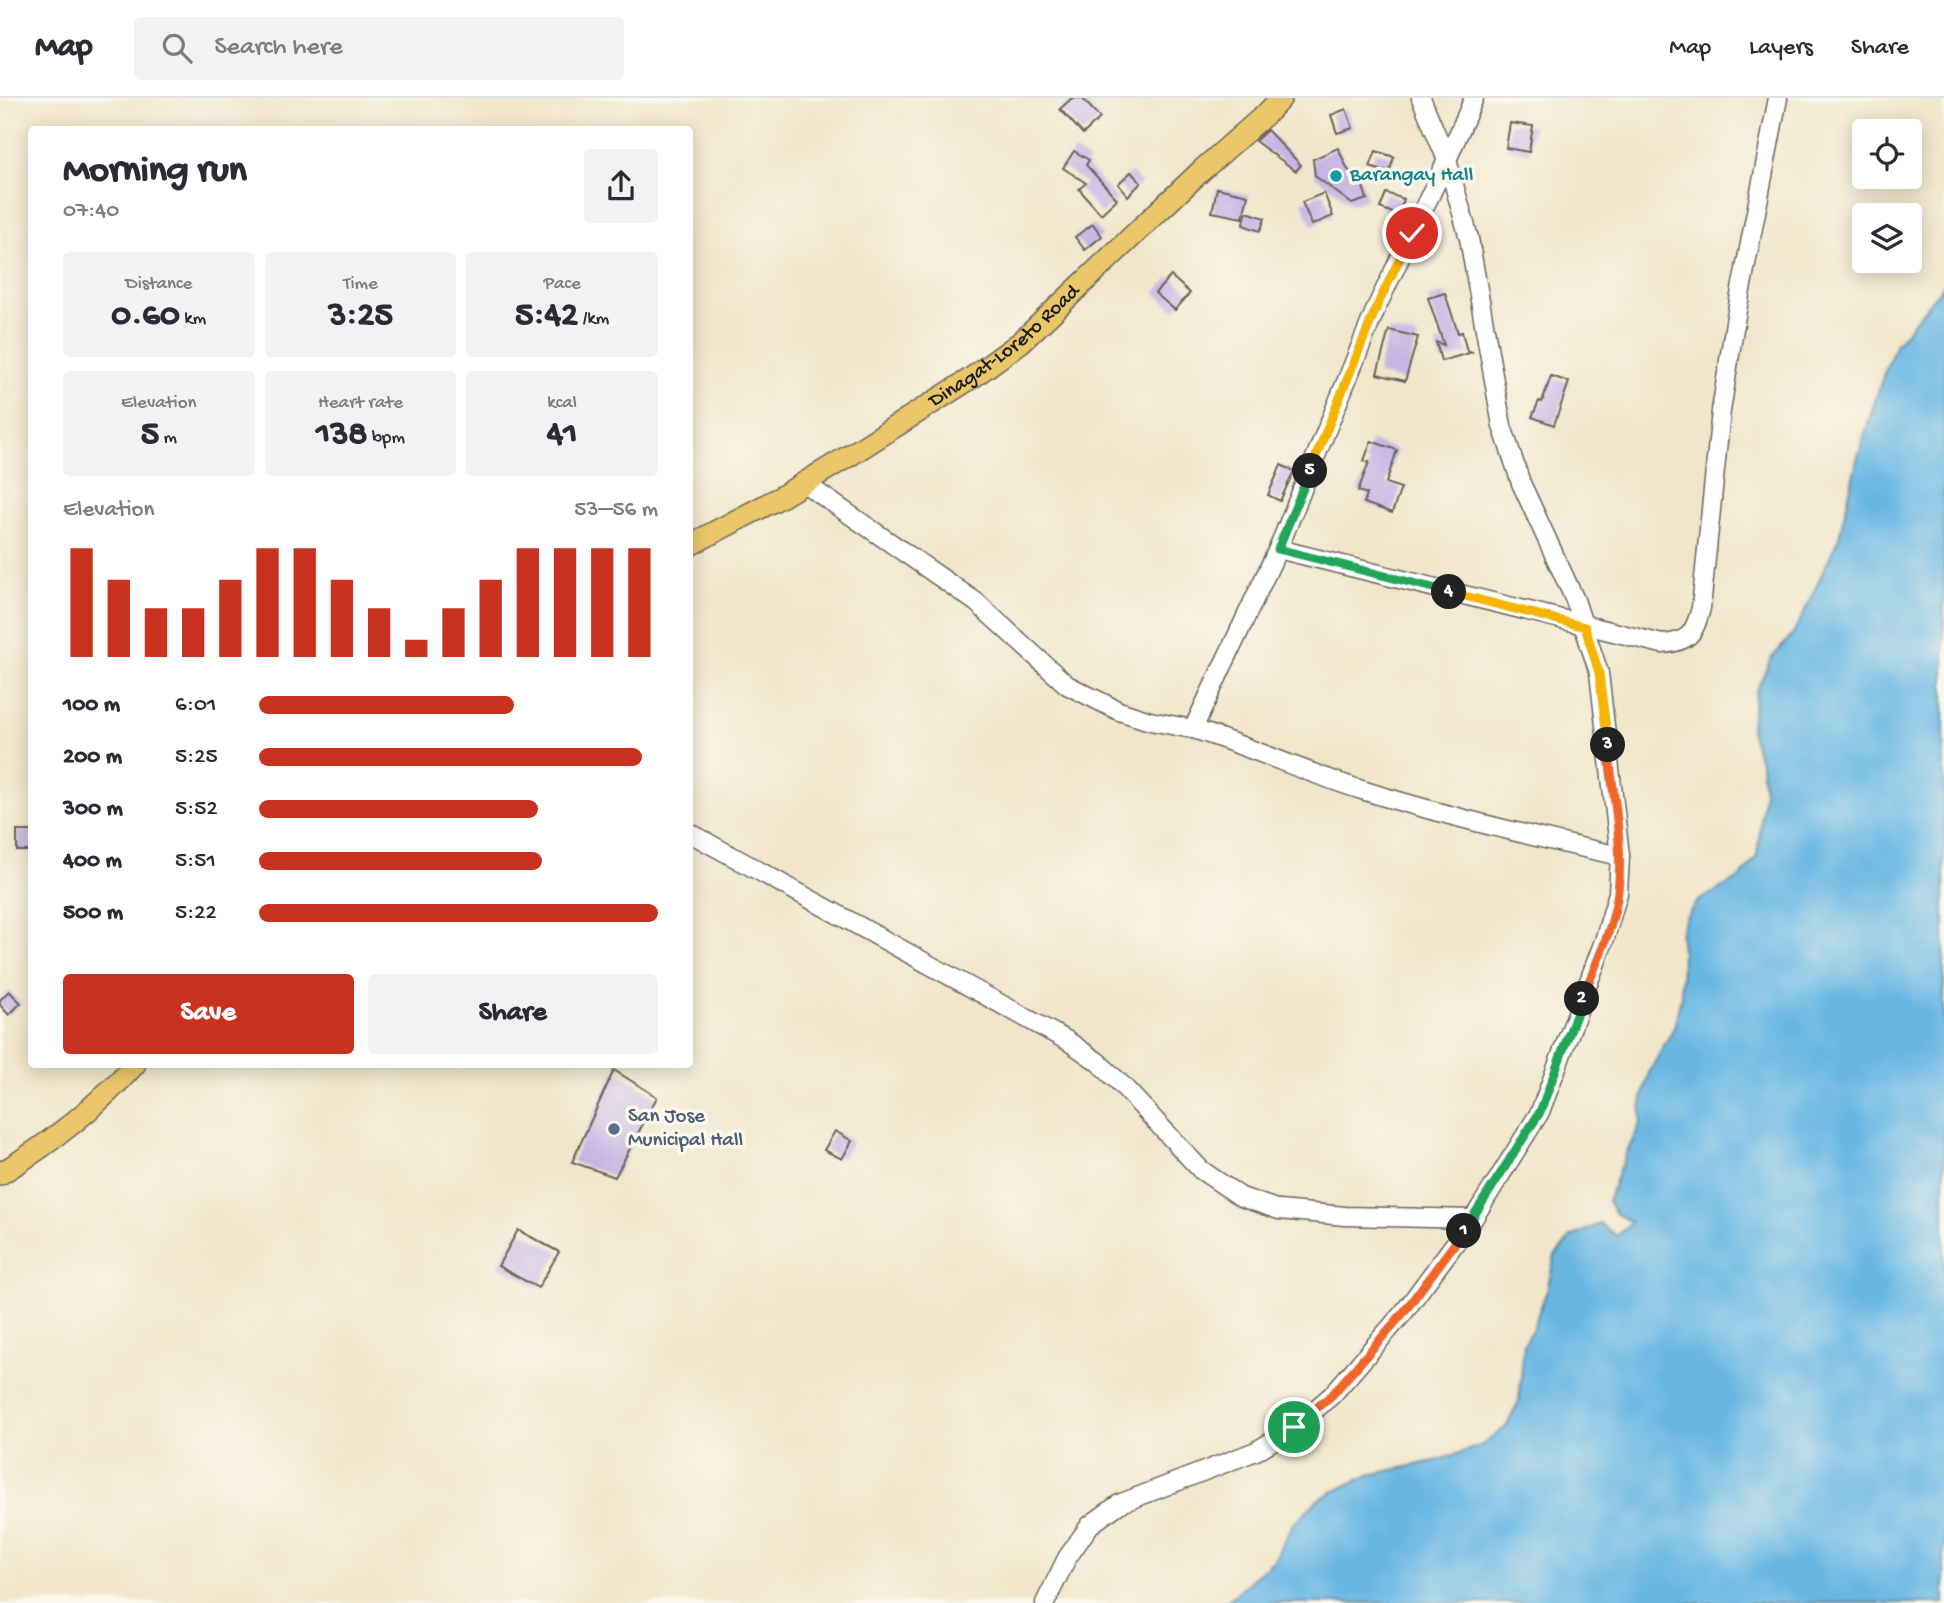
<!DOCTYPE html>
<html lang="en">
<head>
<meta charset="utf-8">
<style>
  body { margin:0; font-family:"Gochi Hand",sans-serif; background:#f2f2f3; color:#2b2b33; height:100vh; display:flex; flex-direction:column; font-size:26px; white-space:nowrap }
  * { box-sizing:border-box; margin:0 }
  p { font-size:23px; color:#7c7c81 }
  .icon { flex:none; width:38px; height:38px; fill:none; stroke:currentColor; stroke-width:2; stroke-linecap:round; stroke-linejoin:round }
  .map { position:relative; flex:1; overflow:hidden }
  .panel { position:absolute; left:28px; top:28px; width:665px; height:942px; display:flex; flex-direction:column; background:#fff; border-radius:7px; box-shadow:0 4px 18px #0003 }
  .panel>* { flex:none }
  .tools { position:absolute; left:1852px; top:21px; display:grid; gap:14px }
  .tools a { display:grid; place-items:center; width:70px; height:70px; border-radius:7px; background:#fff; box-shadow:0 4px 18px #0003; font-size:35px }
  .pin { position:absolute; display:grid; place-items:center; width:60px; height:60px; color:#fff; margin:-30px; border:4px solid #fff; border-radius:50%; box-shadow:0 2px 7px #0007 }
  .km { position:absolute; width:35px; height:35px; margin:-18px; border-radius:50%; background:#222; color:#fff; font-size:19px; line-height:35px; text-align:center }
  .round { display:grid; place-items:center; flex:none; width:74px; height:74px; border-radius:7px; background:#f2f2f3 }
  .head { display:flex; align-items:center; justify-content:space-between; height:119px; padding:0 35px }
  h1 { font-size:38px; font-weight:700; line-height:52px }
  .metrics { display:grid; grid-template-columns:repeat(3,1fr); gap:10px; height:119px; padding:7px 35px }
  .metrics div { display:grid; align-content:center; border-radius:7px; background:#f2f2f3; text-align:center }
  .metrics b { font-size:35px; font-weight:700 }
  .metrics small { font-size:19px; font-weight:400 }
  .metrics p { font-size:19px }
  .chart { height:196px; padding:14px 35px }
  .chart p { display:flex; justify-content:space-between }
  .chart svg { width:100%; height:126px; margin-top:7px; stroke:#c8321e; stroke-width:6 }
  .cta { display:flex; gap:14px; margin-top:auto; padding:14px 35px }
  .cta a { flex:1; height:80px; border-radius:7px; background:#c8321e; color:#fff; font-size:28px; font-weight:700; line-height:80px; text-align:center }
  .cta a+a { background:#f2f2f3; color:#2b2b33 }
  ul { padding:0 35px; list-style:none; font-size:23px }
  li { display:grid; grid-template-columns:112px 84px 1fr; align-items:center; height:52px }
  li i { height:18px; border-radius:9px; background:#c8321e }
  header { display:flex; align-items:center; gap:42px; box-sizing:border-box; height:98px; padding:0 35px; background:#fff; border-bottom:2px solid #e1e1e2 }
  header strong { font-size:33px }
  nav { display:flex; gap:38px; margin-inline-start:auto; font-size:24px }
  .search { width:490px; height:63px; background:#f2f2f3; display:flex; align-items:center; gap:18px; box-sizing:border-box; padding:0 24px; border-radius:7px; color:#7c7c81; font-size:26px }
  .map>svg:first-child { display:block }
  .water { fill:#68b7e3; stroke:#426a80; stroke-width:2 }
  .building { fill:#c5b5e4 }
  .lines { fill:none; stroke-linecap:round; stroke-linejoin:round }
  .minor-casing { stroke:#676359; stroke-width:21 }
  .major-casing { stroke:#676359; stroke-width:24 }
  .minor { stroke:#fff; stroke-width:18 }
  .major { stroke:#eac669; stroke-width:21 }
  .split-1-casing { stroke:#fff; stroke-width:14 }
  .split-2-casing { stroke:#fff; stroke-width:14 }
  .split-3-casing { stroke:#fff; stroke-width:14 }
  .split-4-casing { stroke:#fff; stroke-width:14 }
  .split-5-casing { stroke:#fff; stroke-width:14 }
  .split-6-casing { stroke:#fff; stroke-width:14 }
  .split-1 { stroke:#f0652b; stroke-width:9 }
  .split-2 { stroke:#22a559; stroke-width:9 }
  .split-3 { stroke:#f0652b; stroke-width:9 }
  .split-4 { stroke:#f5b400; stroke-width:9 }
  .split-5 { stroke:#22a559; stroke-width:9 }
  .split-6 { stroke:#f5b400; stroke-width:9 }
  .culture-dot { fill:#0f9aa8; stroke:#fbf7ec; stroke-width:2.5 }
  .service-dot { fill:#5c6f8a; stroke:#fbf7ec; stroke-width:2.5 }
  .labels { text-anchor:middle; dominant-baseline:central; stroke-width:7; stroke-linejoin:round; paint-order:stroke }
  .culture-label { font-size:21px; fill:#0d838f; stroke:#fbf7ec; text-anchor:start }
  .street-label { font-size:21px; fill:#1c1c1c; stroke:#fbf7ec }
  .service-label { font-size:21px; fill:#4e5e75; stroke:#fbf7ec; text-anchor:start }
</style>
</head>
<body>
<header>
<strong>Map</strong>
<div class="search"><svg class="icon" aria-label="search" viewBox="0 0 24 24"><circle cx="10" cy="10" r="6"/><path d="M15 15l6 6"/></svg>Search here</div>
<nav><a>Map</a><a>Layers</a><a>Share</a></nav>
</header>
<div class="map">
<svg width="1944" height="1505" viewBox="0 0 1944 1505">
  <rect width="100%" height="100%" fill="#fbf7ec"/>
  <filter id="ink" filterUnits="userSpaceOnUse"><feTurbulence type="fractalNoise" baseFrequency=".0143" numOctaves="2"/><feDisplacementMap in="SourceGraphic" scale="14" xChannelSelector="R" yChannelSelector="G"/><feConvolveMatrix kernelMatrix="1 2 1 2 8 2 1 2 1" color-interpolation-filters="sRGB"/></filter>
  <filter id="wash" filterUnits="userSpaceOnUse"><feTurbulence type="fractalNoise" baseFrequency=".00686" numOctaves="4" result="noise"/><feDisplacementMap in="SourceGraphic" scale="28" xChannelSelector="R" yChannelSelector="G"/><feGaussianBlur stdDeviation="1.57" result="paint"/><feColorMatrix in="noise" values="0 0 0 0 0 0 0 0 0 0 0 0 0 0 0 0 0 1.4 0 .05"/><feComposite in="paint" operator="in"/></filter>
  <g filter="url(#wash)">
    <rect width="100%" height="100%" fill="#f1e6cb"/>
    <!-- water -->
    <path class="water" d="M1944,187V1505H1225L1274,1462L1293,1426L1320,1400L1369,1377L1439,1362L1480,1348L1506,1329L1519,1303L1524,1246L1533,1230L1547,1192L1555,1158L1571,1139L1600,1126L1617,1138L1631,1124L1615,1115L1608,1103L1619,1072L1641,1024L1642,1000L1649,975L1674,929L1681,899L1682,852L1680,836L1686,819L1698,803L1741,779L1757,758L1764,695L1761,666L1750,633L1756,593L1771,561L1792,537L1802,519L1839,439L1858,358L1879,290L1895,247Z"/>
    <g id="blocks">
      <!-- building -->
      <g class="building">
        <path d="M1072,0H1082L1100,20L1083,36L1060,11Z"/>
        <path d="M1346,11L1353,30L1337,35L1331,17Z"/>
        <path d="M1510,25L1533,28L1529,54L1506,50Z"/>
        <path d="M1267,32L1301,67L1296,73L1255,43Z"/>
        <path d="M1338,50L1348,72L1360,79L1367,101L1352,106L1315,78L1313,61Z"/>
        <path d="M1074,53L1089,62L1086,67L1117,101L1101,116L1079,91L1086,85L1063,70Z"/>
        <path d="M1376,53L1394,59L1389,75L1370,69Z"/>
        <path d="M1131,74L1141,85L1128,98L1118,86Z"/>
        <path d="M1217,90L1248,97L1243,120L1212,114Z"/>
        <path d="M1324,95L1333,118L1312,127L1302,104Z"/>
        <path d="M1386,95L1404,101L1398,117L1380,110Z"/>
        <path d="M1247,114L1265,120L1260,133L1243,127Z"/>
        <path d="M1093,126L1102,138L1085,152L1075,139Z"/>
        <path d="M1171,178L1190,195L1175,212L1155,195Z"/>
        <path d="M1445,195L1458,235L1462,234L1467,253L1473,254L1441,263L1436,244L1444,247L1428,200Z"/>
        <path d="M1389,232L1418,239L1405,283L1377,276Z"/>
        <path d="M1551,278L1569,284L1554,327L1532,319L1539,303L1542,304Z"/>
        <path d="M1371,343L1397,352L1386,385L1401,390L1392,415L1364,405L1367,396L1358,393L1369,364L1364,363Z"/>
        <path d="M1281,367L1294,373L1280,403L1268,397Z"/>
        <rect x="17" y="733" width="15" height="20"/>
        <path d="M9,893L21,905L9,917L0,907V902Z"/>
        <path d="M614,972L657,999L615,1079L572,1064Z"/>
        <path d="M835,1033L852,1043L842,1061L824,1052Z"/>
        <path d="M518,1132L559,1154L538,1190L498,1168Z"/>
      </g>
    </g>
  </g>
  <g filter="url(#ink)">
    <use href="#blocks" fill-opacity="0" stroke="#676359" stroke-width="2"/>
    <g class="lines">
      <!-- minor casing -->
      <g class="minor-casing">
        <g id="minor">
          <path d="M804,385L976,504L1067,587L1119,613L1150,623L1193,631"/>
          <path d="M1278,451L1377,208L1447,62L1474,0"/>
          <path d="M690,735L1068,943L1098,964L1122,987L1201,1072L1241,1099L1279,1112L1345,1118L1473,1121"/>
          <path d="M1620,758C1534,739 1449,719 1365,693C1306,675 1251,649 1193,631L1278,451L1662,546C1689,544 1694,536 1701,510L1721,313L1736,218L1778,0"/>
          <path d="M1045,1505L1067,1460L1090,1427L1119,1406L1256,1353L1294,1330L1332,1297L1404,1214L1473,1121L1540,1014L1604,843L1618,795L1620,758L1599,575L1575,502L1521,385L1502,328L1469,140L1447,62L1421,0"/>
        </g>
      </g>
      <!-- major casing -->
      <g class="major-casing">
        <g id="major">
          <path id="s1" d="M690,447L781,399L852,356L973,279L1021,244L1202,72L1267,15L1281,0"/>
          <path d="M0,1076C51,1045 95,1011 135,966"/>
        </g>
      </g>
      <!-- minor -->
      <use href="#minor" class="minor"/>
      <!-- major -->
      <use href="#major" class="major"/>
    </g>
  </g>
  <g class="lines" filter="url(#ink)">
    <!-- split-1 casing -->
    <g class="split-1-casing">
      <path id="split-1" d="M1294,1329L1332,1297L1404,1214L1464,1133"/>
    </g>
    <!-- split-2 casing -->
    <g class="split-2-casing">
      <path id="split-2" d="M1464,1133L1540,1014L1582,901"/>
    </g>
    <!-- split-3 casing -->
    <g class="split-3-casing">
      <path id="split-3" d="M1582,901C1595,867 1614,830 1618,793C1624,745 1612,694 1608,647"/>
    </g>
    <!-- split-4 casing -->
    <g class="split-4-casing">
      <path id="split-4" d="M1449,494L1585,529L1599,575L1608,647"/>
    </g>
    <!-- split-5 casing -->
    <g class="split-5-casing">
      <path id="split-5" d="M1310,373L1278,451L1449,494"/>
    </g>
    <!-- split-6 casing -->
    <g class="split-6-casing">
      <path id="split-6" d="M1310,373L1377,208L1412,135"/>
    </g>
    <!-- split-1 -->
    <use href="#split-1" class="split-1"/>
    <!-- split-2 -->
    <use href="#split-2" class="split-2"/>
    <!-- split-3 -->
    <use href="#split-3" class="split-3"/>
    <!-- split-4 -->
    <use href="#split-4" class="split-4"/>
    <!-- split-5 -->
    <use href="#split-5" class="split-5"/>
    <!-- split-6 -->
    <use href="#split-6" class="split-6"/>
  </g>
  <!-- markers -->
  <circle class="culture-dot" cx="1336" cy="78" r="7"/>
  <circle class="service-dot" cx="614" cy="1031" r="7"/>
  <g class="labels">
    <!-- culture labels -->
    <g class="culture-label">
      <text x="1350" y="78">Barangay Hall</text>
    </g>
    <!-- street labels -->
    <g class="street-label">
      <text stroke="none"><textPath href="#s1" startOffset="373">Dinagat-Loreto Road</textPath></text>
    </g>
    <!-- service labels -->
    <g class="service-label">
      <text x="628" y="1019">San Jose<tspan x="628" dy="24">Municipal Hall</tspan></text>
    </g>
  </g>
</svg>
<div class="tools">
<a><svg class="icon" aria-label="locate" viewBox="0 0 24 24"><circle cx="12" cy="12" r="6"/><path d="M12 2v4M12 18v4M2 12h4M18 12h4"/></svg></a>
<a><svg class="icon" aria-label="layers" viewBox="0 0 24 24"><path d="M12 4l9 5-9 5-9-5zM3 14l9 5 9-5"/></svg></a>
</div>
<div class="pin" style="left:1294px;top:1329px;background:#1e9e55"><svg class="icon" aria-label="arrive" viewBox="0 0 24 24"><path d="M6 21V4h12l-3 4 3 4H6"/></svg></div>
<div class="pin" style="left:1412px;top:135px;background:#d93025"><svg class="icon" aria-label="check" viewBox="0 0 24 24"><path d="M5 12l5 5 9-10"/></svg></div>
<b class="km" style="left:1464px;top:1133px">1</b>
<b class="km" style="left:1582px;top:901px">2</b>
<b class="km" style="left:1608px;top:647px">3</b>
<b class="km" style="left:1449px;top:494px">4</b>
<b class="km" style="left:1310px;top:373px">5</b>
<section class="panel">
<div class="head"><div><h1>Morning run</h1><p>07:40</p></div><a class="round"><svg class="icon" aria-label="share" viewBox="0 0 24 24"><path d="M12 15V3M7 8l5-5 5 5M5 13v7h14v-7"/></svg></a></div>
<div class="metrics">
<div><p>Distance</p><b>0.60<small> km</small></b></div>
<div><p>Time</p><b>3:25</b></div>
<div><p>Pace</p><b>5:42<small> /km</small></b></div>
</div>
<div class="metrics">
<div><p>Elevation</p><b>5<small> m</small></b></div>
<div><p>Heart rate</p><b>138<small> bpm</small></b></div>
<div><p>kcal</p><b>41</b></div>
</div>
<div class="chart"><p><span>Elevation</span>53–56 m</p>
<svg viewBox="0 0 160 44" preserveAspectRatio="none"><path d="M5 44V6M15 44V17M25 44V27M35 44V27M45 44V17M55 44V6M65 44V6M75 44V17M85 44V27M95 44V38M105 44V27M115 44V17M125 44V6M135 44V6M145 44V6M155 44V6"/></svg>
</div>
<ul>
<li><b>100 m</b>6:01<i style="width:64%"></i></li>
<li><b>200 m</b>5:25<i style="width:96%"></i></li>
<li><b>300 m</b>5:52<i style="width:70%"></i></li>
<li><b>400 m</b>5:51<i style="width:71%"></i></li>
<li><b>500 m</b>5:22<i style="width:100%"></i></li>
</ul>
<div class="cta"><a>Save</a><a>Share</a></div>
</section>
</div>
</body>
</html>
